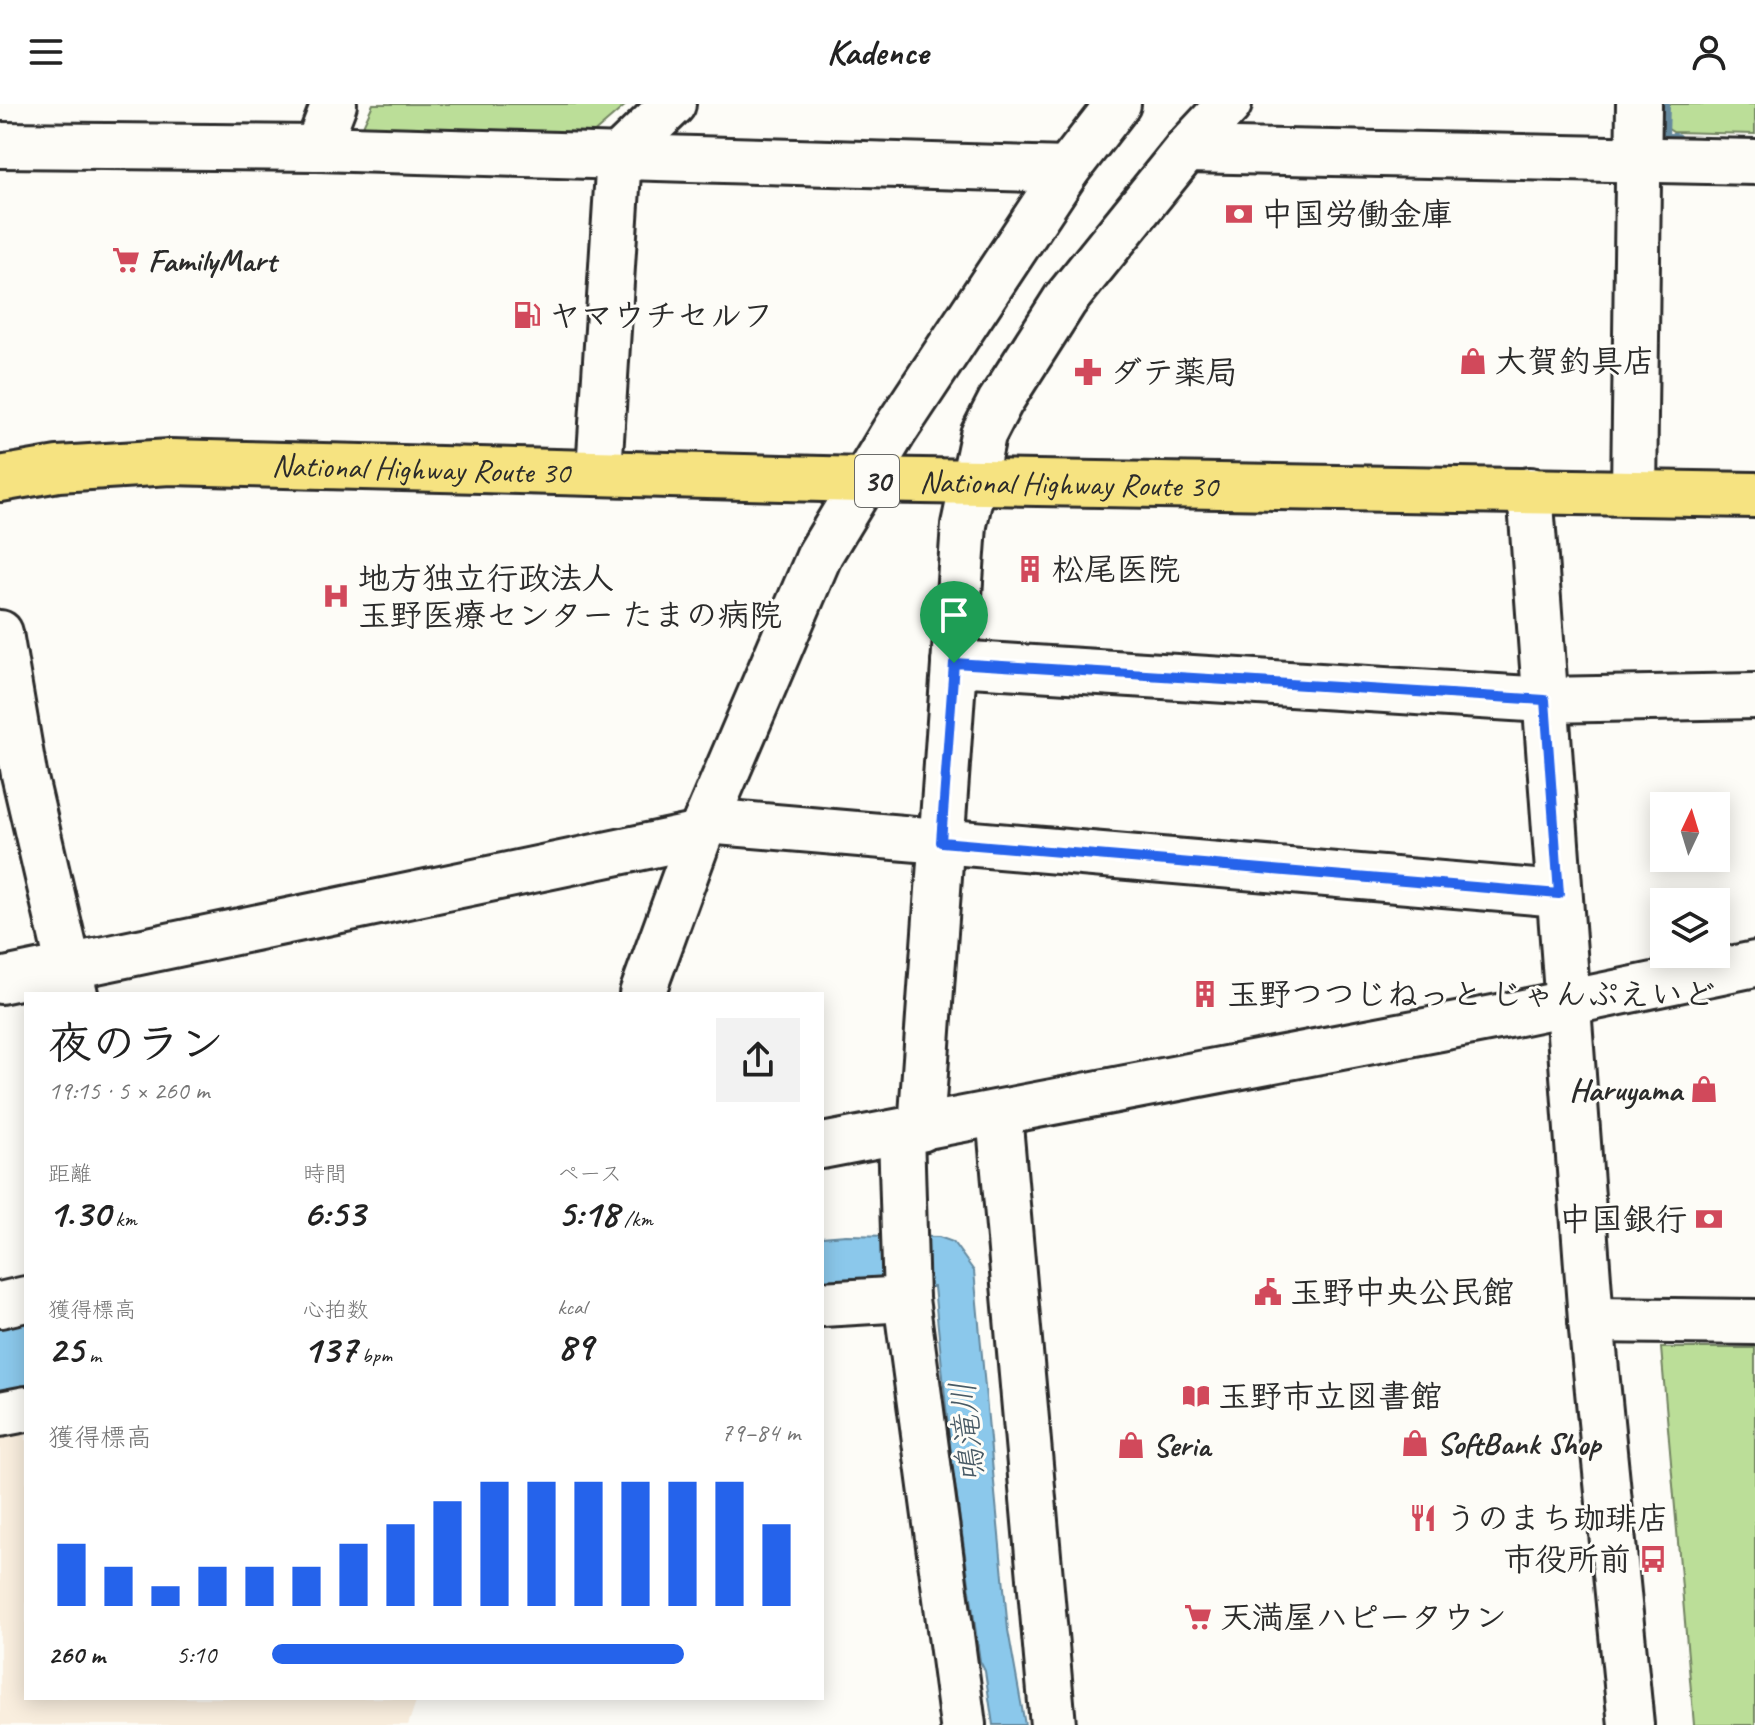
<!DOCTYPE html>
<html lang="ja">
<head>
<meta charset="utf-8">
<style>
  body { margin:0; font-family:Caveat,"Klee One",sans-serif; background:#f2f2f2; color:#222; height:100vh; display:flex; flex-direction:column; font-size:30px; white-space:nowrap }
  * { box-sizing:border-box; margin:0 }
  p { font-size:26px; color:#767676 }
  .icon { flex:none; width:44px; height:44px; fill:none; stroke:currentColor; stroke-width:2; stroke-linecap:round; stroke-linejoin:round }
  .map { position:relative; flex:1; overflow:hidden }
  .sheet { position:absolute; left:24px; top:888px; width:800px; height:708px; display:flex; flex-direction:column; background:#fff; border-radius:0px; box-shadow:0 4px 20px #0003 }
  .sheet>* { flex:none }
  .needle { width:52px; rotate:4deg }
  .tools { position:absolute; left:1650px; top:688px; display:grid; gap:16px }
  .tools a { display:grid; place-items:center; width:80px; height:80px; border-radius:0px; background:#fff; box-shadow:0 4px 20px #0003; font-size:40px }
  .pin { position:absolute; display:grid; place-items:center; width:68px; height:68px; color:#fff; margin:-82px -34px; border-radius:50% 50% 50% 0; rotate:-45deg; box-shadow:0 0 8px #0007 }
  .pin .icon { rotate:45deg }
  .round { display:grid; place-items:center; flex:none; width:84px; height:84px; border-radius:0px; background:#f2f2f2 }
  .headline { display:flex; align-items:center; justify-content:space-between; height:136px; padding:0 24px }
  h1 { font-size:44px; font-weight:600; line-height:60px }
  .figures { display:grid; grid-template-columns:repeat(3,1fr); gap:12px; height:136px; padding:8px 24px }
  .figures div { display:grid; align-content:center }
  .figures b { font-size:40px; font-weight:600 }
  .figures small { font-size:22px; font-weight:400 }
  .figures p { font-size:22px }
  .chart { height:224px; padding:16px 24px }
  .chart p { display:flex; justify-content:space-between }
  .chart svg { width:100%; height:144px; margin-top:8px; stroke:#2563eb; stroke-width:6 }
  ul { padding:0 24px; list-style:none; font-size:26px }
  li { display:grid; grid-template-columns:128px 96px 1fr; align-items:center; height:60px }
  li i { height:20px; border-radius:10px; background:#2563eb }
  header { display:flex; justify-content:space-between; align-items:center; height:104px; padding:0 24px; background:#fff; font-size:36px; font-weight:600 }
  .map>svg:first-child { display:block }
  .built { fill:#f9eede }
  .green { fill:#bbde98; stroke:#738462; stroke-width:2 }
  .water { fill:#8bc8eb; stroke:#65899e; stroke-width:2 }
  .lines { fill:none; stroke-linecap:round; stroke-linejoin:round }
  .stream { stroke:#65899e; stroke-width:12 }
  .river { stroke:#8bc8eb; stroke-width:72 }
  .minor-casing { stroke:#2b2b2b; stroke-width:50 }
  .highway-casing { stroke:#2b2b2b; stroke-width:50 }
  .minor { stroke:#fdfcf7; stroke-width:44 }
  .highway { stroke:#f6e381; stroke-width:44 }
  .route-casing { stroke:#fff; stroke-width:16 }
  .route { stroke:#2563eb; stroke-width:10 }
  .labels { text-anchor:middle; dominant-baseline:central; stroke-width:6; stroke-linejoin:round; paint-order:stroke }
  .shield { fill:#fdfcf7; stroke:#6a6a68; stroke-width:2 }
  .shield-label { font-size:30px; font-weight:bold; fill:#2b2b2b }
  .poi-label { font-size:32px; font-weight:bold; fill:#2b2b2b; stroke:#fdfcf7; text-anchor:start }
  .street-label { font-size:32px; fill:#2b2b2b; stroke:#fdfcf7 }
  .water-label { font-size:34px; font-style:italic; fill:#485a65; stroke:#fdfcf7 }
</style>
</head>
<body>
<header><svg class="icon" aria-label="menu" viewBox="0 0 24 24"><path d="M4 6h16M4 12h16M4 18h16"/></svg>Kadence<svg class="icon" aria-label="person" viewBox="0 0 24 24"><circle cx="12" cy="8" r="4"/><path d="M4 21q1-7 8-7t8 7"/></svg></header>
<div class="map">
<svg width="1755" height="1621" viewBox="0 0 1755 1621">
  <rect width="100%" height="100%" fill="#fdfcf7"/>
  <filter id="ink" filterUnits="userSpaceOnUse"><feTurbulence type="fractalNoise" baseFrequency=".0125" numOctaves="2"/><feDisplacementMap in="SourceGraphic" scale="16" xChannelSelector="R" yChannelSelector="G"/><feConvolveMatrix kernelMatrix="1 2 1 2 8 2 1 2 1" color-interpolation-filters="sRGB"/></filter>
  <g filter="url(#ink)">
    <!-- built -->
    <path class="built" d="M26,1324V1594H417L408,1621H0V1329Z"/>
    <!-- green -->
    <g class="green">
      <path d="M373,0H627L591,31L362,24Z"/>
      <path d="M1658,0H1755V30L1673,28L1657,18Z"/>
      <path d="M1661,1244H1755V1621H1694Z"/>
    </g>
    <!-- water -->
    <path class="water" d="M846,1131L939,1133L953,1138L974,1167L1008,1526L1025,1621H993L985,1567L980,1557L951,1352L934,1183L822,1181V1133Z"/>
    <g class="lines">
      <!-- stream -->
      <path class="stream" d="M1664,0L1663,35H1676"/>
      <!-- river -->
      <path class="river" d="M0,1261L26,1256"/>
      <!-- minor casing -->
      <g class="minor-casing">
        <g id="minor">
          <path d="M0,41L317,44L1067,66"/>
          <path d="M317,44L334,0"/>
          <path d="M1186,46L1755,58"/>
          <path d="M599,367L619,52L673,0"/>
          <path d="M1530,386L1591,1216L1631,1621"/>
          <path d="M1634,388L1639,0"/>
          <path d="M0,529L24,670L75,890"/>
          <path d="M954,559L1545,596L1755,592"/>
          <path d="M706,717L1559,790"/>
          <path d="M0,877L700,731"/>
          <path d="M642,890L700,731L820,450L893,329L1067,66L1118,0"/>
          <path d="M999,1010L1053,1621"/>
          <path d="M921,1025L964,421L983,331L1000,298L1065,196L1186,46L1229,0"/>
          <path d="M901,1029L906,1195L963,1621"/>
          <path d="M822,1042L1509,911L1755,860"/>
          <path d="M822,1200L906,1195"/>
          <path d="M0,1201L26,1195"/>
          <path d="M1591,1216L1755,1218"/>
          <path d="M0,1310L26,1305"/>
        </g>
      </g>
      <!-- highway casing -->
      <g class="highway-casing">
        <g id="highway">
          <path id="s1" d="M0,375L58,365L170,358L863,376L1755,391"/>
        </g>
      </g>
      <!-- minor -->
      <use href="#minor" class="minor"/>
      <!-- highway -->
      <use href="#highway" class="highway"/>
    </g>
  </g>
  <g class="lines" filter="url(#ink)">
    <!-- route casing -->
    <g class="route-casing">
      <path id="route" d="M954,559L1545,596L1559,790L941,738Z"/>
    </g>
    <!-- route -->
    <use href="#route" class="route"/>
  </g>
  <!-- icons -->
  <defs>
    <g id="bank-bare" transform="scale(2.16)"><path d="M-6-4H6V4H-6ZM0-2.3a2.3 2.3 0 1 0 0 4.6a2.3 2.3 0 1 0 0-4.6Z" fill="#d1495b" stroke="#fdfcf7" stroke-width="2.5" paint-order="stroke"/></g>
    <g id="supermarket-bare" transform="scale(2.16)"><path d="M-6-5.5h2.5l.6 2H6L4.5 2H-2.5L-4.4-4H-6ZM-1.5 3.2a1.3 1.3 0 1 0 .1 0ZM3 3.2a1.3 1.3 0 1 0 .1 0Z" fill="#d1495b" stroke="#fdfcf7" stroke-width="2.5" paint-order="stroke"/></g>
    <g id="fuel-bare" transform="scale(2.16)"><path d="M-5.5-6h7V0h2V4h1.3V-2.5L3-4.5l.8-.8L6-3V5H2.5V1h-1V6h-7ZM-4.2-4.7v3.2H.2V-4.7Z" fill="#d1495b" stroke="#fdfcf7" stroke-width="2.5" paint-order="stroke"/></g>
    <g id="shop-bare" transform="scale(2.16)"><path d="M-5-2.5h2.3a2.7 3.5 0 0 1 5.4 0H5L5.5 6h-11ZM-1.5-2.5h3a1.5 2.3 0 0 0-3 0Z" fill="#d1495b" stroke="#fdfcf7" stroke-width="2.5" paint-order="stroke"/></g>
    <g id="pharmacy-bare" transform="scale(2.16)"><path d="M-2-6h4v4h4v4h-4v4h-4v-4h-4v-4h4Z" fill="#d1495b" stroke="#fdfcf7" stroke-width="2.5" paint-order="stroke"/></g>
    <g id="building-bare" transform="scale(2.16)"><path d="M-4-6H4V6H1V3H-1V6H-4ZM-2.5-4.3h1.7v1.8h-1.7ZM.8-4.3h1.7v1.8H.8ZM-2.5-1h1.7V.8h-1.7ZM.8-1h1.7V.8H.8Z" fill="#d1495b" stroke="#fdfcf7" stroke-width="2.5" paint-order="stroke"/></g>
    <g id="hospital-bare" transform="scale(2.16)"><path d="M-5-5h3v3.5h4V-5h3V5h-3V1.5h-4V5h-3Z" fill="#d1495b" stroke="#fdfcf7" stroke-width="2.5" paint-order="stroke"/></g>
    <g id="civic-bare" transform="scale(2.16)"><path d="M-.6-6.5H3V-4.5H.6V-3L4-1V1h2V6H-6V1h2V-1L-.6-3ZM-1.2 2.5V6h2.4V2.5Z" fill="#d1495b" stroke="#fdfcf7" stroke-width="2.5" paint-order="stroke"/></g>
    <g id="library-bare" transform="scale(2.16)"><path d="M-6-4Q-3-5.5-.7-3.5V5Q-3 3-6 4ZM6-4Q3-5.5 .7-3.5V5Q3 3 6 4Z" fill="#d1495b" stroke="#fdfcf7" stroke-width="2.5" paint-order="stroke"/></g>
    <g id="restaurant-bare" transform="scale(2.16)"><path d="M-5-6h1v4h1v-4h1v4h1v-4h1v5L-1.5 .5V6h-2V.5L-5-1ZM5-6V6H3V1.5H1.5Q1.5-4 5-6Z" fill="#d1495b" stroke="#fdfcf7" stroke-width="2.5" paint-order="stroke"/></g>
    <g id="bus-bare" transform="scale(2.16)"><path d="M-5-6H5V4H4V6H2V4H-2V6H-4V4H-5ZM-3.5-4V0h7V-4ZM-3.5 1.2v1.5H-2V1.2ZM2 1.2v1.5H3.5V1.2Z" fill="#d1495b" stroke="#fdfcf7" stroke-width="2.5" paint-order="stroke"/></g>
  </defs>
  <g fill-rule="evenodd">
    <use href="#bank-bare" x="1239" y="110"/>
    <use href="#supermarket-bare" x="126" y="156"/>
    <use href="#fuel-bare" x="527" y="211"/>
    <use href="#shop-bare" x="1473" y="257"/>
    <use href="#pharmacy-bare" x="1088" y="268"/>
    <use href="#building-bare" x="1030" y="465"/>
    <use href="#hospital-bare" x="336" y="492"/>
    <use href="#building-bare" x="1205" y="890"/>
    <use href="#shop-bare" x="1704" y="985"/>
    <use href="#bank-bare" x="1709" y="1115"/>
    <use href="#civic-bare" x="1268" y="1188"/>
    <use href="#library-bare" x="1196" y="1292"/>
    <use href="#shop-bare" x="1415" y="1339"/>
    <use href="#shop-bare" x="1131" y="1341"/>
    <use href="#restaurant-bare" x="1423" y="1414"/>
    <use href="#bus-bare" x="1653" y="1455"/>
    <use href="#supermarket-bare" x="1198" y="1513"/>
  </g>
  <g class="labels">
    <!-- shield labels -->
    <rect class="shield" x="855" y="351" width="44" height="52" rx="6"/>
    <g class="shield-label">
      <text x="877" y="377">30</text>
    </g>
    <!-- poi labels -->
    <g class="poi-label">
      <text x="1261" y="110">中国労働金庫</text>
      <text x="148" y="156">FamilyMart</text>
      <text x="549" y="211">ヤマウチセルフ</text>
      <text x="1495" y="257">大賀釣具店</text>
      <text x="1110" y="268">ダテ薬局</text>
      <text x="1052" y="465">松尾医院</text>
      <text x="358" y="474">地方独立行政法人<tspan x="358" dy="37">玉野医療センター たまの病院</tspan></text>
      <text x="1227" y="890">玉野つつじねっと じゃんぷえいど</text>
      <text x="1682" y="985" text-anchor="end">Haruyama</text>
      <text x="1687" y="1115" text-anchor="end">中国銀行</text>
      <text x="1290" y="1188">玉野中央公民館</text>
      <text x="1218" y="1292">玉野市立図書館</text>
      <text x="1437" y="1339">SoftBank Shop</text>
      <text x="1153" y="1341">Seria</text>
      <text x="1445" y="1414">うのまち珈琲店</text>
      <text x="1631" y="1455" text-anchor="end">市役所前</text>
      <text x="1220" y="1513">天満屋ハピータウン</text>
    </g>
    <!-- street labels -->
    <g class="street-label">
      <text stroke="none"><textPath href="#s1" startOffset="422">National Highway Route 30</textPath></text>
      <text stroke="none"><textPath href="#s1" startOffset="1070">National Highway Route 30</textPath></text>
    </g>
    <!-- water labels -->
    <g class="water-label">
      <text transform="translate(967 1328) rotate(-96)">鳴滝川</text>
    </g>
  </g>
</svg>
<div class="tools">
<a><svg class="needle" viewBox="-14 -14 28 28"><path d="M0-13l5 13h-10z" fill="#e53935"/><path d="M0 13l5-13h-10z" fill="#767676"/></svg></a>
<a><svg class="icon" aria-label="layers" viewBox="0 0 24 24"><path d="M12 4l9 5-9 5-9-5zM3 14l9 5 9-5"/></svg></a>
</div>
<div class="pin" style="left:954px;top:559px;background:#1e9e55"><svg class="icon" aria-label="arrive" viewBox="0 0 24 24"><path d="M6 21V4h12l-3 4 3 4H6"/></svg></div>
<section class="sheet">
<div class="headline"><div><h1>夜のラン</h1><p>19:15 · 5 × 260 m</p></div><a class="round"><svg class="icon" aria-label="share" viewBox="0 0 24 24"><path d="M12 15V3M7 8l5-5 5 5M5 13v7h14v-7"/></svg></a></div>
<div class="figures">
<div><p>距離</p><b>1.30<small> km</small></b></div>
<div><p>時間</p><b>6:53</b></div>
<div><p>ペース</p><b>5:18<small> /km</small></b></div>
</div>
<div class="figures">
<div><p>獲得標高</p><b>25<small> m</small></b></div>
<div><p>心拍数</p><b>137<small> bpm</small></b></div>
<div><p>kcal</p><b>89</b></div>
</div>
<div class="chart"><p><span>獲得標高</span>79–84 m</p>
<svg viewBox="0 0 160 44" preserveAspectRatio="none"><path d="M5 44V25M15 44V32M25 44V38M35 44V32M45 44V32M55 44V32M65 44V25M75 44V19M85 44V12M95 44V6M105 44V6M115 44V6M125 44V6M135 44V6M145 44V6M155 44V19"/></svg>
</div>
<ul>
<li><b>260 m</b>5:10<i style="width:78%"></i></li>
</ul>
</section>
</div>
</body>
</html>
